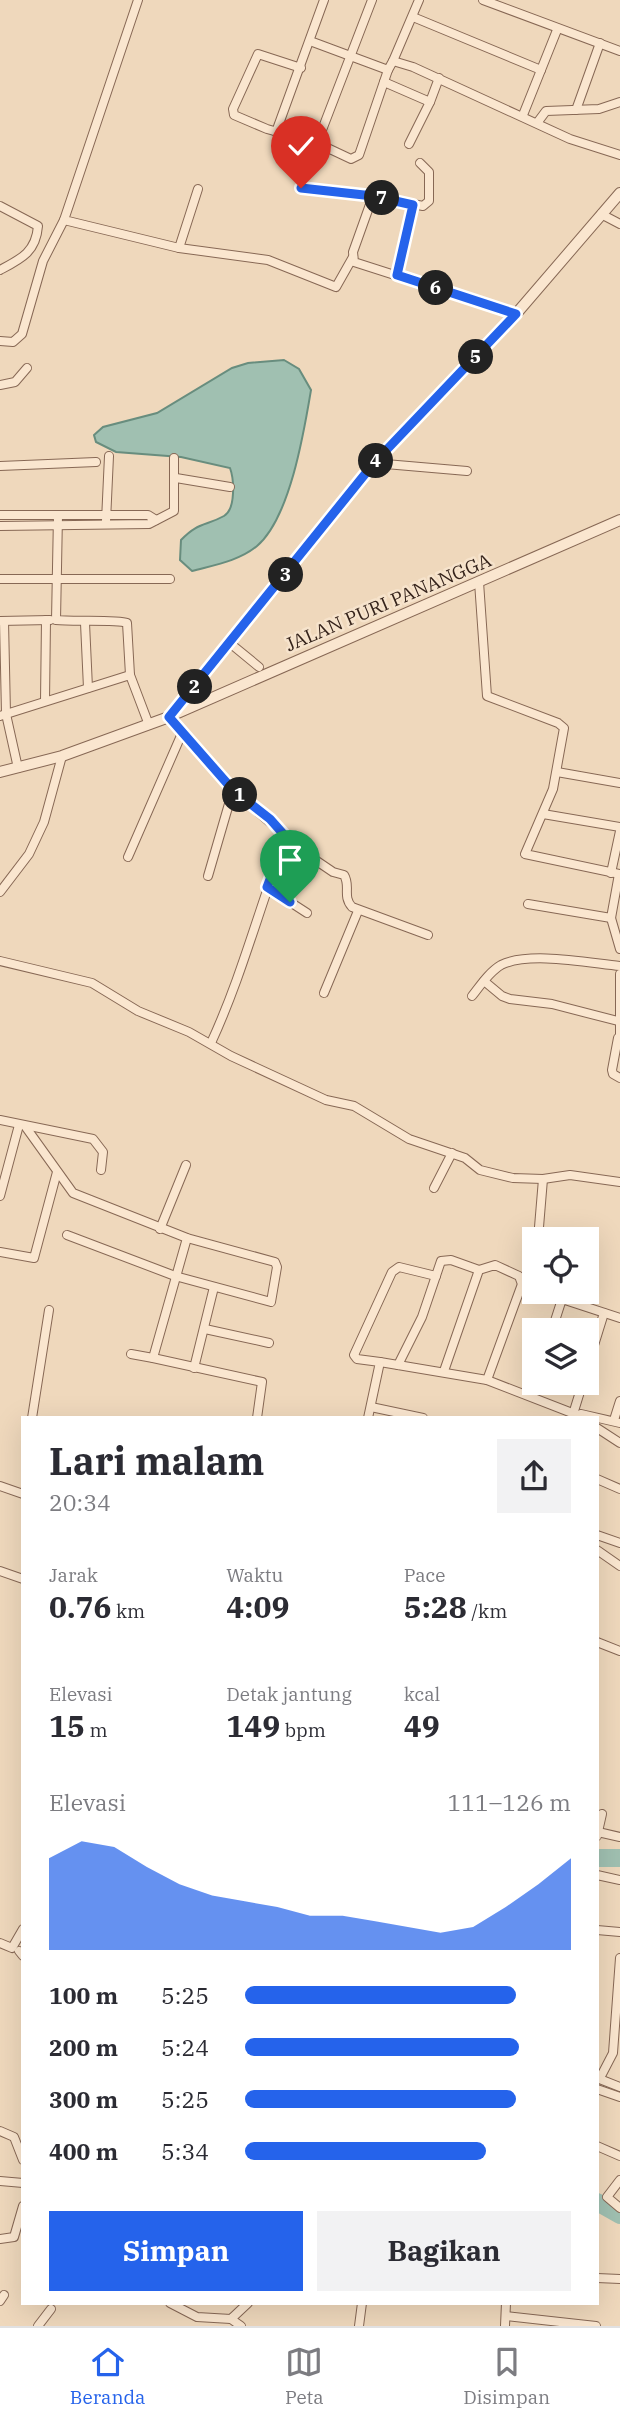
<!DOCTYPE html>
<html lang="id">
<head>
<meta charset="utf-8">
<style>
  body { margin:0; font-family:"IBM Plex Serif",serif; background:#f2f2f3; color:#2b2b33; height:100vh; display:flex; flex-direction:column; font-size:26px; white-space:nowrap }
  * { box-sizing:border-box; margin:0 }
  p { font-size:23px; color:#7c7c81 }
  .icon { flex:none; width:38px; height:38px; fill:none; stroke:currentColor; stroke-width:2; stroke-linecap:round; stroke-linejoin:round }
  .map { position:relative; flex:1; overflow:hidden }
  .sheet { position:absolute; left:21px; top:1416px; width:578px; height:889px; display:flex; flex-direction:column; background:#fff; border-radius:0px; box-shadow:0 7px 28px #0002 }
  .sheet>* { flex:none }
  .fabs { position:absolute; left:522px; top:1227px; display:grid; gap:14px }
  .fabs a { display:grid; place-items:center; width:77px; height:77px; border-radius:0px; background:#fff; box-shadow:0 7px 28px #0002; font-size:35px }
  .pin { position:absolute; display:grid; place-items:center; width:60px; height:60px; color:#fff; margin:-72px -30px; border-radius:50% 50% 50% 0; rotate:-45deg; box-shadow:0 0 7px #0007 }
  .pin .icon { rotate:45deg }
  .km { position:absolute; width:35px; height:35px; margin:-18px; border-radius:50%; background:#222; color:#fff; font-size:19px; line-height:35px; text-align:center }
  .round { display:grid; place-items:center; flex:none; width:74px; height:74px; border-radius:0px; background:#f2f2f3 }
  .headline { display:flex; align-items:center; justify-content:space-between; height:119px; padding:0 28px }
  h1 { font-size:38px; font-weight:700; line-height:52px }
  .stats { display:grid; grid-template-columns:repeat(3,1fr); gap:10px; height:119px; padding:7px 28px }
  .stats div { display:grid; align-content:center }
  .stats b { font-size:30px; font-weight:700 }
  .stats small { font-size:19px; font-weight:400 }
  .stats p { font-size:19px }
  .chart { height:196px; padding:14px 28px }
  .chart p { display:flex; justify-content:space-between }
  .chart svg { width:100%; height:126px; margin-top:7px; fill:#2563eb; opacity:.7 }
  .primary-button { display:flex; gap:14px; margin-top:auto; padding:14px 28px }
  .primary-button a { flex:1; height:80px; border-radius:0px; background:#2563eb; color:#fff; font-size:28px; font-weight:700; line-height:80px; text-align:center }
  .primary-button a+a { background:#f2f2f3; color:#2b2b33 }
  ul { padding:0 28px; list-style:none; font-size:23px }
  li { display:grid; grid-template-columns:112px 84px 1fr; align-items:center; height:52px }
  li i { height:18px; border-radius:9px; background:#2563eb }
  .tabs { display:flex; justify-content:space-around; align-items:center; height:98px; border-top:2px solid #e1e1e2; background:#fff; font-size:19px; color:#7c7c81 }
  .tabs a { display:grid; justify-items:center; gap:4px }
  .tabs .current { color:#2563eb }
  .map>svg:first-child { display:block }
  .water { fill:#a0c0b1; stroke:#688d7e; stroke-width:2 }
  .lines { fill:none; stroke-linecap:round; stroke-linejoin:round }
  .river { stroke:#a0c0b1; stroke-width:18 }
  .minor-casing { stroke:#876855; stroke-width:10 }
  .tertiary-casing { stroke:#876855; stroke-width:12 }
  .minor { stroke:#fae6cf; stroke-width:8 }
  .tertiary { stroke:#fae6cf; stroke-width:10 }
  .route-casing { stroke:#fff; stroke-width:14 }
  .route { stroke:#2563eb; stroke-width:9 }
  .labels { text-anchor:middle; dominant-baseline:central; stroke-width:5; stroke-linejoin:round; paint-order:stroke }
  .street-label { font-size:19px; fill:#35231b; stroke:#f6e3cc }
</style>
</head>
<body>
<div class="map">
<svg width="620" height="2326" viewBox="0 0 620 2326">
  <rect width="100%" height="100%" fill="#efd8bc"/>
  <!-- water -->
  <path class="water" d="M284,360L299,369L311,390C304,432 290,518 257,546C239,561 214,565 192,571L180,560L181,540C198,522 206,526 224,516C236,509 234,479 230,468L181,457L116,452L96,442L94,435L103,427L157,413L232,368L248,363Z"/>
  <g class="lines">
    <!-- river -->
    <g class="river">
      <path d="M597,1858H620"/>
      <path d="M597,2202L620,2215"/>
    </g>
    <!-- minor casing -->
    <g class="minor-casing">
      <g id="minor">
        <path d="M138,0L64,220L179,248L268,260L336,287L353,257"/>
        <path d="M483,0L620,51"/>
        <path d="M413,17L541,70"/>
        <path d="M310,41L388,70L393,61L413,67L570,139L620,155"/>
        <path d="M393,61L419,0"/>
        <path d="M301,68L258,54L233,109L234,115L267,129L317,143L372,0"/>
        <path d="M384,82L430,102L439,78"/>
        <path d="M576,110L600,43"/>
        <path d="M523,115L557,30"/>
        <path d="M537,123L546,111L599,109L620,102"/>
        <path d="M276,132L324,0"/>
        <path d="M317,143L351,159L359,155L388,70"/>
        <path d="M409,144L430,102"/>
        <path d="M301,188L373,196L423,206L429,201V172L420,163"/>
        <path d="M373,196L353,252L354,262L516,314"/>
        <path d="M0,206L38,226C36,252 21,259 0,270"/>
        <path d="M601,214L620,224"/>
        <path d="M179,248L198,189"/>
        <path d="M397,276L413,205"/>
        <path d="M0,341L13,342L22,334L43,261L64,220"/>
        <path d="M0,385L15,382L27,368"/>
        <path d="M374,463L467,471"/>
        <path d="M0,466L96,462"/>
        <path d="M176,478L230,487"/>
        <path d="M0,515H148L156,520"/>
        <path d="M58,515L56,620C72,622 117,619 127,623L130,675"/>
        <path d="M106,521L109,456"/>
        <path d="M0,526L149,524L174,511V458"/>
        <path d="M0,579H170"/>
        <path d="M479,582L487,696L558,723L564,728L553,789L525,854L620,874"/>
        <path d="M0,621L50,620"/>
        <path d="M4,621L6,714L18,768"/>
        <path d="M85,623L88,688"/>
        <path d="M231,644L259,667"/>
        <path d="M45,701L46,620"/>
        <path d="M0,716L130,675L149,725"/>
        <path d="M169,717L233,790L305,853L333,872L344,875C351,886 342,896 352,907L428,935"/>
        <path d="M557,772L620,783"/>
        <path d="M543,814L620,827"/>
        <path d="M128,857L183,731"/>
        <path d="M611,873L620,831"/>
        <path d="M208,876L233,790"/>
        <path d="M267,887L307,913"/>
        <path d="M0,892L29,854L44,822L62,756"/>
        <path d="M528,904L611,918L619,874"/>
        <path d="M611,918L620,949"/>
        <path d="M0,961L92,983L138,1011L189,1032L231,1056L326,1100L354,1106L409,1139L465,1158L480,1170L513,1178L543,1179L570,1175L620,1182"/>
        <path d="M620,974V1039"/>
        <path d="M484,981L502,996L510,999L552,1004L618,1021"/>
        <path d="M324,993L358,911"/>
        <path d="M472,996C480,986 489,972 501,965C529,951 589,963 620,966"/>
        <path d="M618,1038L612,1070L613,1074L620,1078"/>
        <path d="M211,1043C242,976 260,905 286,837"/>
        <path d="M0,1120L93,1139L103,1152L101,1170"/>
        <path d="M25,1126L73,1193L187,1238L275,1262L277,1267L271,1302L175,1276L67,1235"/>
        <path d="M434,1188L452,1153"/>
        <path d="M0,1196L19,1125"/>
        <path d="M160,1229L186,1165"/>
        <path d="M187,1238L153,1358L262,1382L257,1418"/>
        <path d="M538,1239L543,1179"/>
        <path d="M0,1252L34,1258L57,1172"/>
        <path d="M540,1292L562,1299"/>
        <path d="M205,1329L269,1343"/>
        <path d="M552,1330L562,1299L620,1318"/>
        <path d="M131,1354L153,1358"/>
        <path d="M380,1362L487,1380L585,1418"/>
        <path d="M398,1365L422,1317L441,1261L451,1260L479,1270"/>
        <path d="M194,1368L214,1287"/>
        <path d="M444,1371L479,1270L495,1265L519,1276L522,1284"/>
        <path d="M586,1371L604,1313"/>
        <path d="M487,1380L522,1284L534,1289"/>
        <path d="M532,1396L536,1382"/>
        <path d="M371,1407L423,1418"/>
        <path d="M574,1411L583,1382"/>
        <path d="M581,1414L620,1423"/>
        <path d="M32,1418L49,1310"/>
        <path d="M368,1418L380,1362L357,1359L354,1355L392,1272L399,1267L436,1276"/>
        <path d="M614,1420L620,1401"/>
        <path d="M597,1428L620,1443"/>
        <path d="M597,1479L620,1489"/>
        <path d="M0,1486L23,1494"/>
        <path d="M597,1535L620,1543"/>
        <path d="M597,1550L620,1566"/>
        <path d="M0,1571L23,1579"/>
        <path d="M597,1642L620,1651"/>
        <path d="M598,1832L620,1837"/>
        <path d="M597,1836L602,1814"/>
        <path d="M597,1875L620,1880"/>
        <path d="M597,1930L620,1932"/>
        <path d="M0,1943L12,1948L23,1929"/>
        <path d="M19,1951L23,1956"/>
        <path d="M597,2078L620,2087"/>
        <path d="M600,2078L613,2053L620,1958"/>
        <path d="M597,2089L620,2097"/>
        <path d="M0,2131L14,2137L23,2160"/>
        <path d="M597,2146L620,2156"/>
        <path d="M620,2180L607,2197L620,2208"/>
        <path d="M0,2181L23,2183"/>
        <path d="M0,2239L14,2237L23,2206"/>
        <path d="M597,2278L620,2279"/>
        <path d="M0,2301L4,2295"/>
        <path d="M170,2303L197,2317L231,2319L248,2303"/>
        <path d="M506,2316L596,2326"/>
        <path d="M231,2319L241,2326"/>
        <path d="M38,2326L51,2309"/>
        <path d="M359,2326L362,2303"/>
        <path d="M505,2326L506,2303"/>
      </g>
    </g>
    <!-- tertiary casing -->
    <g class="tertiary-casing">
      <g id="tertiary">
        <path d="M173,715L620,520"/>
        <path d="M0,772L62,756L169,717L374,463L516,314L620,193"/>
      </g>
    </g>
    <!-- minor -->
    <use href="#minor" class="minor"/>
    <!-- tertiary -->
    <use href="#tertiary" class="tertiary"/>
  </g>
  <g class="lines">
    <!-- route casing -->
    <g class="route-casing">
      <path id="route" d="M290,902L267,887L286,837L270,819L233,790L169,717L374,463L516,314L397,275L413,205L373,196L301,188"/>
    </g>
    <!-- route -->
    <use href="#route" class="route"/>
  </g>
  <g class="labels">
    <!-- street labels -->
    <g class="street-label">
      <text transform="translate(388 602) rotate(-23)">JALAN PURI PANANGGA</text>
    </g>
  </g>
</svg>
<div class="fabs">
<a><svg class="icon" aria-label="locate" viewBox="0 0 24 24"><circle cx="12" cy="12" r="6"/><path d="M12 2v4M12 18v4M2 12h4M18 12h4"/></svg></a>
<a><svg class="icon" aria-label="layers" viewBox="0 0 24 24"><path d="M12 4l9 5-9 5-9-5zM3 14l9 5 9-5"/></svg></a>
</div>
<div class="pin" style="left:290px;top:902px;background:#1e9e55"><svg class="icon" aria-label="arrive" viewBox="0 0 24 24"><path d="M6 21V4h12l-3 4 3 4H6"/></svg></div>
<div class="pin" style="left:301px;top:188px;background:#d93025"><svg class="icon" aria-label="check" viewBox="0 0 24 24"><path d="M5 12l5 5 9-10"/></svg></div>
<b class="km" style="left:240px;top:795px">1</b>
<b class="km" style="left:195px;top:687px">2</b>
<b class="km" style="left:286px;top:575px">3</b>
<b class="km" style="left:376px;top:461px">4</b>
<b class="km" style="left:476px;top:357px">5</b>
<b class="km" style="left:436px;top:288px">6</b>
<b class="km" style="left:382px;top:198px">7</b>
<section class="sheet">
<div class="headline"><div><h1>Lari malam</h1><p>20:34</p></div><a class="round"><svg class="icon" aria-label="share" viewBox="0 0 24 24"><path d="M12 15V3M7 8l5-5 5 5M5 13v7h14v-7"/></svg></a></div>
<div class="stats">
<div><p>Jarak</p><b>0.76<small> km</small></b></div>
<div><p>Waktu</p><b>4:09</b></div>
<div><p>Pace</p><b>5:28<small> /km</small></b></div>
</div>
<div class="stats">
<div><p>Elevasi</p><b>15<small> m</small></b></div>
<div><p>Detak jantung</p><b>149<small> bpm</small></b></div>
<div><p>kcal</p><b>49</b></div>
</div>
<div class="chart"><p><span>Elevasi</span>111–126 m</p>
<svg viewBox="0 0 160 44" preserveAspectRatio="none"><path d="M0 44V12L10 6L20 8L30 15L40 21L50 25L60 27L70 29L80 32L90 32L100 34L110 36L120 38L130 36L140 29L150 21L160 12V44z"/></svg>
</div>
<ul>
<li><b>100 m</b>5:25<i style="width:83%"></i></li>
<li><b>200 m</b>5:24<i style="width:84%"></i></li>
<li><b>300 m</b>5:25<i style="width:83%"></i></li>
<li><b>400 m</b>5:34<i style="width:74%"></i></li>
</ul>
<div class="primary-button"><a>Simpan</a><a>Bagikan</a></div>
</section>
</div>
<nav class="tabs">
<a class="current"><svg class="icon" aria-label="home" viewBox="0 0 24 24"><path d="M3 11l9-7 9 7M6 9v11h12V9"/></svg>Beranda</a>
<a><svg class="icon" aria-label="map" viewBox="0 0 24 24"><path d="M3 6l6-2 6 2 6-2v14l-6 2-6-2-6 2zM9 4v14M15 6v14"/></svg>Peta</a>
<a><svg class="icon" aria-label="saved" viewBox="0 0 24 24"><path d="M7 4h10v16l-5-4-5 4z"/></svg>Disimpan</a>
</nav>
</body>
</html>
